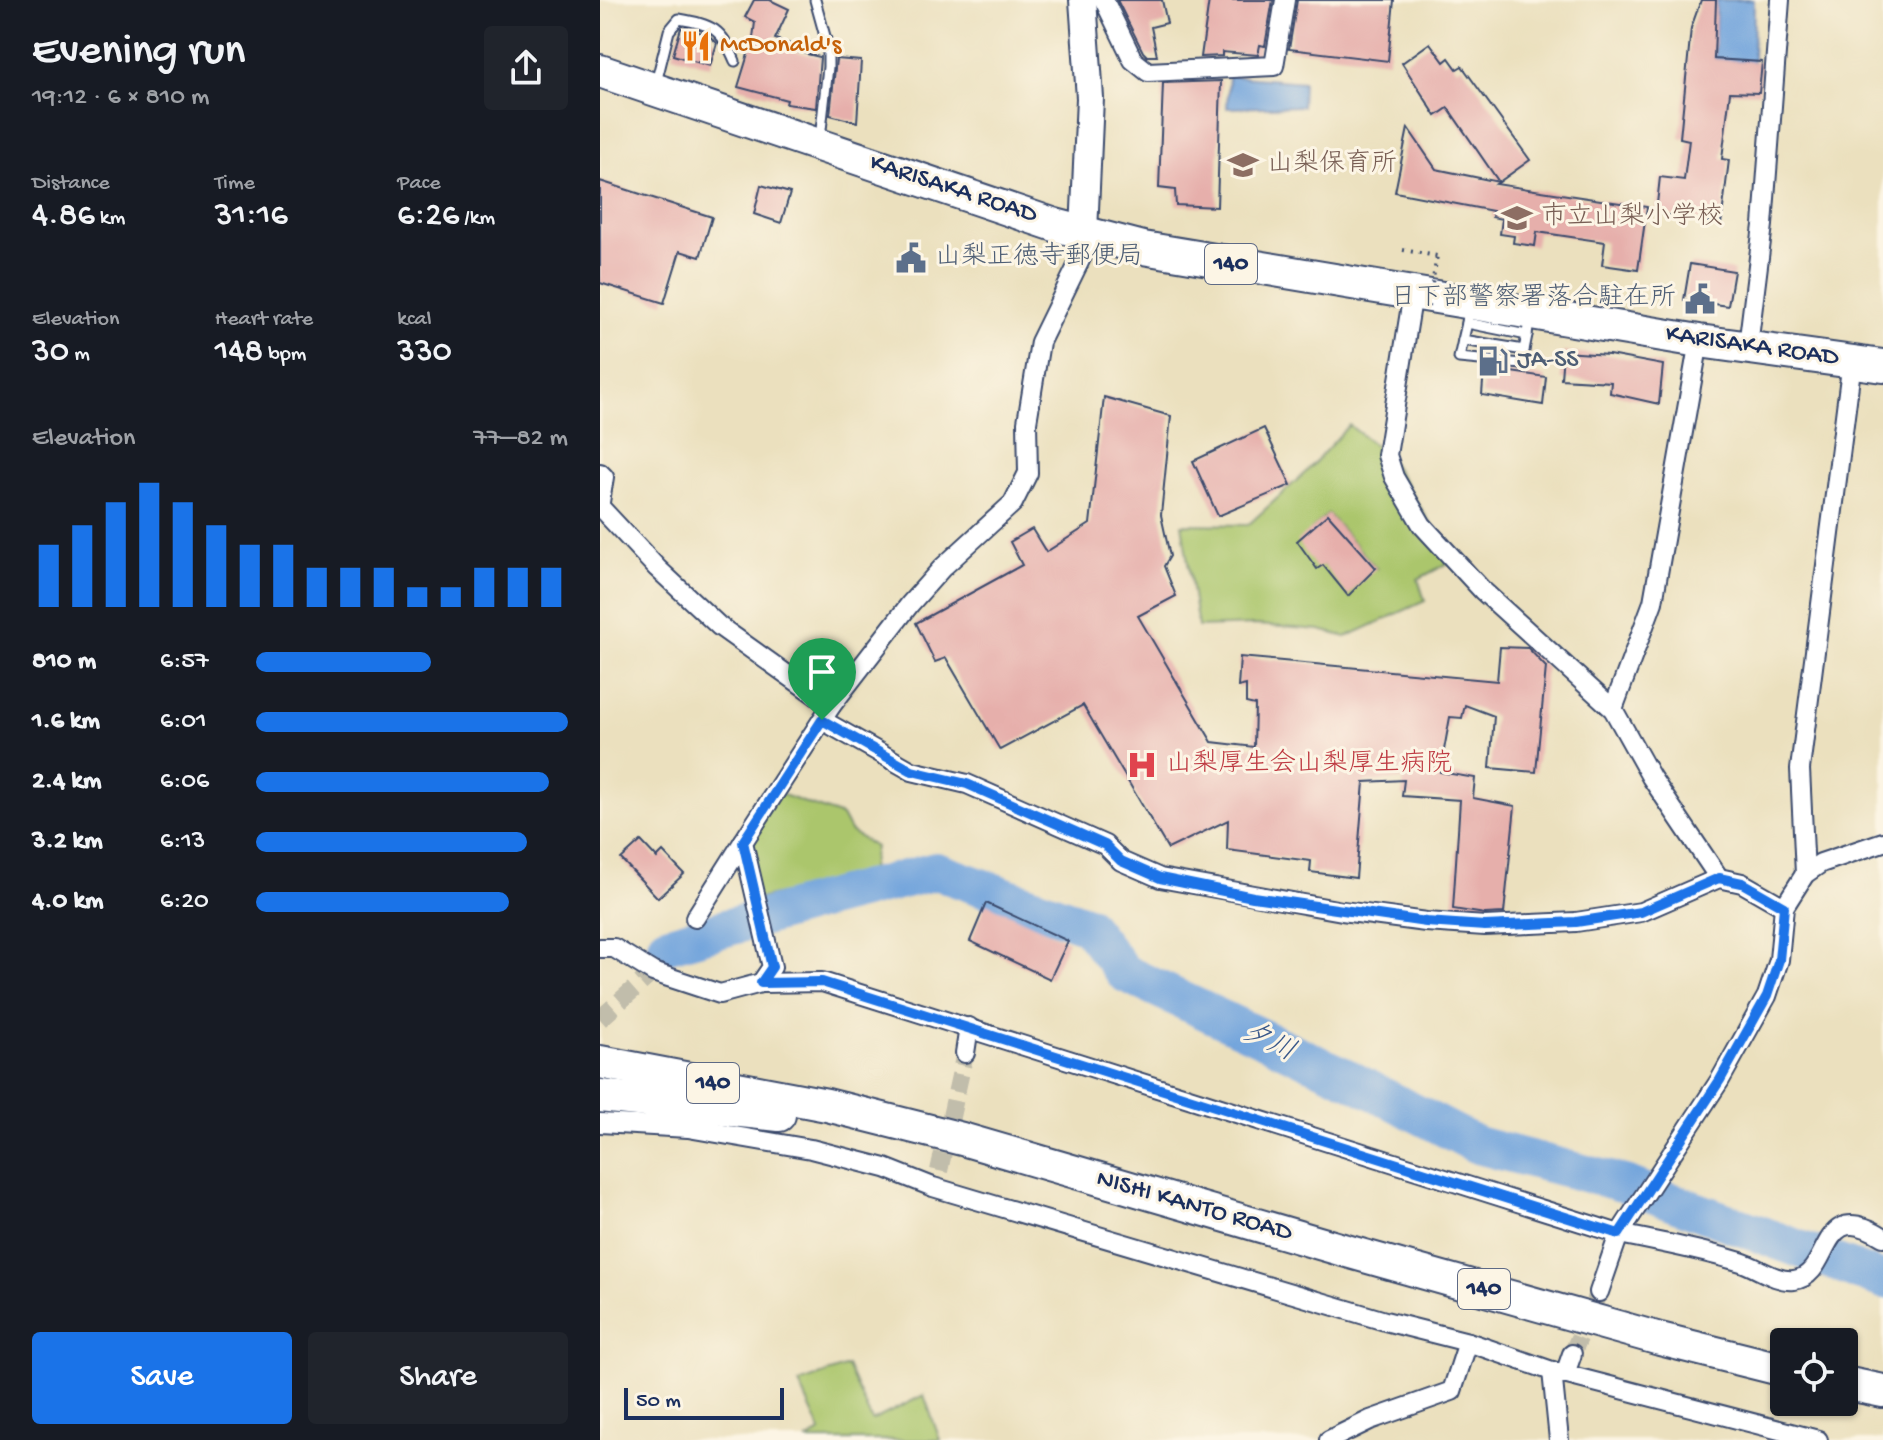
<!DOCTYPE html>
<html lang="en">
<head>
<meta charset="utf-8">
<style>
  body { margin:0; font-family:"Gochi Hand","Klee One",sans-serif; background:#20242c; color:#f1f3f6; height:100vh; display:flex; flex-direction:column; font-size:30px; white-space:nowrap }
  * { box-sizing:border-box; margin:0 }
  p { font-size:26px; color:#9ea1a6 }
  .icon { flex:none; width:44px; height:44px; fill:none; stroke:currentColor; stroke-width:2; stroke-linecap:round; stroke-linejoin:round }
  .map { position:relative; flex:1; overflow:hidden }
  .sheet { display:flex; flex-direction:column; background:#171b24; width:600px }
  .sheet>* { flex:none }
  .tools { position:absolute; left:1170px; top:1328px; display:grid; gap:16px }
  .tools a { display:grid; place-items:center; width:88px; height:88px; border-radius:8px; background:#171b24; box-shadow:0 2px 6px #0004; font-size:40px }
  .scale { position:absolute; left:24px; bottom:20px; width:160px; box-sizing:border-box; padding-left:8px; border:4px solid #1b2f5e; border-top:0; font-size:22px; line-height:28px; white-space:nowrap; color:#1b2f5e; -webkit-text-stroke:6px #fcf5e5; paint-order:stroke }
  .pin { position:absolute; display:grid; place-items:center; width:68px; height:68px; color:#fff; margin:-82px -34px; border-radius:50% 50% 50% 0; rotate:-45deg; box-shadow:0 0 8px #0007 }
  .pin .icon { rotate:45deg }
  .round { display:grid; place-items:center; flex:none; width:84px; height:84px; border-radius:8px; background:#20242c }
  .headline { display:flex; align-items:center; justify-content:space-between; height:136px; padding:0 32px }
  h1 { font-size:44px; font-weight:600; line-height:60px }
  .stats { display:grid; grid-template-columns:repeat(3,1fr); gap:12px; height:136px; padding:8px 32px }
  .stats div { display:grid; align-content:center }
  .stats b { font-size:34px; font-weight:600 }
  .stats small { font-size:22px; font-weight:400 }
  .stats p { font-size:22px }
  .chart { height:224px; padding:16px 32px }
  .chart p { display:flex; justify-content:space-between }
  .chart svg { width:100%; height:144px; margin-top:8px; stroke:#1a73e8; stroke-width:6 }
  .primary-button { display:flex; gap:16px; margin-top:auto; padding:16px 32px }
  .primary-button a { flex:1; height:92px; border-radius:8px; background:#1a73e8; color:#fff; font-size:32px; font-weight:600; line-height:92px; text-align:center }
  .primary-button a+a { background:#20242c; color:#f1f3f6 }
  ul { padding:0 32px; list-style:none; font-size:26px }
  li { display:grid; grid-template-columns:128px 96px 1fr; align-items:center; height:60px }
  li i { height:20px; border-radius:10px; background:#1a73e8 }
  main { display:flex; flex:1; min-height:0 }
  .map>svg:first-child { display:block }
  .green { fill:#abc66c; stroke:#637a65; stroke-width:2; fill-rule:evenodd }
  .water { fill:#70a3dc; stroke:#46699d; stroke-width:2 }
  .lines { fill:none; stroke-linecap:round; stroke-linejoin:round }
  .river { stroke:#70a3dc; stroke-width:38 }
  .building { fill:#e6afab }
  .street-tunnel { stroke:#c1bdab; stroke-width:18; stroke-dasharray:18 9; stroke-linecap:butt }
  .lane-casing { stroke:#3a4a6c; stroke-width:13 }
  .street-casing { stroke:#3a4a6c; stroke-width:22 }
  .secondary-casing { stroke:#3a4a6c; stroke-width:30 }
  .highway-casing { stroke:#3a4a6c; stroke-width:36 }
  .path { stroke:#3a4a6c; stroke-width:4; stroke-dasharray:2 6; stroke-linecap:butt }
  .lane { stroke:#fff; stroke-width:9 }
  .street { stroke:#fff; stroke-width:18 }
  .secondary { stroke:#fff; stroke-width:26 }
  .highway { stroke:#fff; stroke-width:32 }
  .path-bridge { stroke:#3a4a6c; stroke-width:4; stroke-dasharray:2 6; stroke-linecap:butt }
  .route-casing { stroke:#fff; stroke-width:16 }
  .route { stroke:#1a73e8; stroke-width:10 }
  .labels { text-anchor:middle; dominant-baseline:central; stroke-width:6; stroke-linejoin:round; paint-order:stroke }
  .shield { fill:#fcf5e5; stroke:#5e6a86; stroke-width:2 }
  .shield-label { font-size:24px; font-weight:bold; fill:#1b2f5e }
  .food-label { font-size:26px; fill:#c56008; stroke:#fcf5e5; text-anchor:start }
  .education-label { font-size:26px; fill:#785e54; stroke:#fcf5e5; text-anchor:start }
  .street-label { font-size:26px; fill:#1b2f5e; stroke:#fcf5e5 }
  .service-label { font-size:26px; fill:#4e5e75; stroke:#fcf5e5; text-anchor:start }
  .health-label { font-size:26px; fill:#be3a42; stroke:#fcf5e5; text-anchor:start }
  .water-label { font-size:28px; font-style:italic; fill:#39588a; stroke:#fcf5e5 }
</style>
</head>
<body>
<main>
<section class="sheet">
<div class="headline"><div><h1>Evening run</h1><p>19:12 · 6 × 810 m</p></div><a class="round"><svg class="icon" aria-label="share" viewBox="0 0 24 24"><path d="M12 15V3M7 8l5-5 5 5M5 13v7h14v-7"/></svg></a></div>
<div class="stats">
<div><p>Distance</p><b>4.86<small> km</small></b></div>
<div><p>Time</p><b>31:16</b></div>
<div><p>Pace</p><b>6:26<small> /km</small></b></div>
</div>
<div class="stats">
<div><p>Elevation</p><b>30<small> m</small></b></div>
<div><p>Heart rate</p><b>148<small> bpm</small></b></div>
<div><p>kcal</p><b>330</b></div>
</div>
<div class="chart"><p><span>Elevation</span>77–82 m</p>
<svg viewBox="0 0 160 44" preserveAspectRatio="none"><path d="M5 44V25M15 44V19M25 44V12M35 44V6M45 44V12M55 44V19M65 44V25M75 44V25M85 44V32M95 44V32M105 44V32M115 44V38M125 44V38M135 44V32M145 44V32M155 44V32"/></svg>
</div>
<ul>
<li><b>810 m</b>6:57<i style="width:56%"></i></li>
<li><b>1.6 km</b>6:01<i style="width:100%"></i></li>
<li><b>2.4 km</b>6:06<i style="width:94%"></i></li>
<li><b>3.2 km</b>6:13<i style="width:87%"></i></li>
<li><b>4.0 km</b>6:20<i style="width:81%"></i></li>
</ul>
<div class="primary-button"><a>Save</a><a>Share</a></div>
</section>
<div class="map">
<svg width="1283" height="1440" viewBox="0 0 1283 1440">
  <rect width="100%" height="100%" fill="#fcf5e5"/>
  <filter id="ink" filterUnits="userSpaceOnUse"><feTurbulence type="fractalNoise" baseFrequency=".0125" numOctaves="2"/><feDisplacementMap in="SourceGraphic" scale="16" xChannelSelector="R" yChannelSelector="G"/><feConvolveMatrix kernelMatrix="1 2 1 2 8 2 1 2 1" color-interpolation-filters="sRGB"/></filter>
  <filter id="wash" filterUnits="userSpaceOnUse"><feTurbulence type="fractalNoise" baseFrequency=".006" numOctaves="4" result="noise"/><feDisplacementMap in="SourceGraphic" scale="32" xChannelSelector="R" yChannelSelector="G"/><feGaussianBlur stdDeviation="1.8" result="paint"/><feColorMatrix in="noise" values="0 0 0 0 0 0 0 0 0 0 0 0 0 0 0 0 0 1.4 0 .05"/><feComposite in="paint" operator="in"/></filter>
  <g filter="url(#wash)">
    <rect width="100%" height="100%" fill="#ebe0be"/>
    <!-- green -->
    <g class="green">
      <path d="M749,425L787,455L854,560L818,579L825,601L746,637L720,630L657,625L598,627L582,524L648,525L707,471ZM728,514L776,568L723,565L707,534Z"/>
      <path d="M175,792L242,816L250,831L275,847L270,874L157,899L143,842Z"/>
      <path d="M247,1366L272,1421L324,1395L340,1440H206L221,1432L199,1383Z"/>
    </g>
    <!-- water -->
    <g class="water">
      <path d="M1116,0H1154L1153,62L1114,59Z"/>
      <path d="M629,76L703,82L702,106L627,108Z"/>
    </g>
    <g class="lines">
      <!-- river -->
      <path class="river" d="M66,945L224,900L336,871L487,925L524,973L750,1079L877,1145L1025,1184L1283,1280"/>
    </g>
    <g id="blocks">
      <!-- building -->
      <g class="building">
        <path d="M154,0H170L189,9L175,39L190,44L189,50L220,57L216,108L186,104L187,100L138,87L153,38L155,22L145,17Z"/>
        <path d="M517,0H562L567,23L551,27L557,56H547L543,52Z"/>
        <path d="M609,0H673L665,46L660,45L658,55L622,52V56L601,57Z"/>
        <path d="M697,0H794L788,61L689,49Z"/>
        <path d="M1101,0H1116L1114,59L1162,62L1159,93L1130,92L1122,159L1129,160L1121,224L1056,213L1060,177L1084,180L1089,140L1080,138L1091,28Z"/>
        <path d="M81,28L107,34L117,43L110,66L73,55Z"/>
        <path d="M830,43L844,62L849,58L857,69L862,66L930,160L899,182L848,108L836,116L802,63Z"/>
        <path d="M236,59L261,61L257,122L230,115Z"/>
        <path d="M621,81L617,207L576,205L575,190L559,188L563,83Z"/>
        <path d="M808,128L836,169L899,182L896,184L1047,207L1038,270L1002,265L1005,242L937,232L935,246L913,243L914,236L900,234L902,219L892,217L893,211L795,192Z"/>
        <path d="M0,181L112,217L100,257L80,251L64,303L0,283Z"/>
        <path d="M161,185L190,193L181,223L154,214Z"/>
        <path d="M1090,264L1134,271L1128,306L1084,300Z"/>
        <path d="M963,352L1009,355L1063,365L1059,404L1010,393L1011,382L961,379Z"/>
        <path d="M884,368L946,377L943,405L882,395Z"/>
        <path d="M504,397L571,416L561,515L570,556L564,566L576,596L538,616L612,742L654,747L655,705L646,703V685L638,687L640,657L897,681L900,647L928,648L946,667L936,772L890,768L894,716L865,705L862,718L850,717L840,772L875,778L873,798L915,806L904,913L885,914L853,909L860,800L802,796L804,780L764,782L756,878L710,872L711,861L627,850L628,820L568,849L483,705L400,750L346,658L335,662L316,623L422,565L410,542L432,529L446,552L490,524Z"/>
        <path d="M664,428L691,485L618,516L593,461Z"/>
        <path d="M728,514L776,568L748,596L723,565L717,569L697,541Z"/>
        <path d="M41,841L57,858L63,852L84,874L58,898L21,859Z"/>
        <path d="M386,903L468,941L450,979L370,941Z"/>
      </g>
    </g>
  </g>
  <g filter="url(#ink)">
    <use href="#blocks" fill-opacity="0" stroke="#3a4a6c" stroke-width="2"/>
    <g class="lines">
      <!-- street-tunnel -->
      <g class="street-tunnel">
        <path d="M0,1019L53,972"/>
        <path d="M339,1171L365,1053"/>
        <path d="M972,1354L999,1292"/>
      </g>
      <!-- lane casing -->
      <g class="lane-casing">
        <g id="lane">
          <path d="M215,0L228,47V67L220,139"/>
          <path d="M56,83L69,31L79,19C113,25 121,28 135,61"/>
          <path d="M869,307L867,323L927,335L929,319"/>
          <path d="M867,323L863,340L924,350L927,335"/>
          <path d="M863,340L859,358L922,364L924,350"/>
        </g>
      </g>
      <!-- street casing -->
      <g class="street-casing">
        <g id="street">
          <path d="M504,0L533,60L548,72L674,66L685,0"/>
          <path d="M813,293L787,455L794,477L822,525L882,590L1013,709L1051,777L1119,878"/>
          <path d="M1148,346L1163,225L1180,0"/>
          <path d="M0,473L4,477L0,502"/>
          <path d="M0,507L57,568L119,626L231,706"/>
          <path d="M1013,709L1053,602L1099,341"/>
          <path d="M222,720L312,771L367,784L505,845L521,861L560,878L742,911L826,922L885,926L976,922L1041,912L1119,878L1142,883L1184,907"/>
          <path d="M1205,874L1200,769L1252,361"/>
          <path d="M95,918L143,842"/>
          <path d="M0,948H14L53,972L120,994L161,983L222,982L1019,1234C1060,1242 1101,1250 1141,1262C1157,1267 1176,1282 1194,1280C1233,1276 1217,1195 1283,1237"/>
          <path d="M161,983L172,967L143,842L231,706L310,604L342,568L413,503L428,473L427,422L440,342L483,254L484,232"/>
          <path d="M365,1053L369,1027"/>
          <path d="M0,1123L88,1128L211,1149L285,1168L333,1187L785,1321L868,1342L952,1371L1218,1440"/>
          <path d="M999,1292L1019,1234L1120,1080L1167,996L1179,960L1184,907L1205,874L1221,863L1283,842"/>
          <path d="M952,1371L959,1440"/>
          <path d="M965,1374L972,1354"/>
          <path d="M729,1440L770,1420L852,1391L868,1342"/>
        </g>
      </g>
      <!-- secondary casing -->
      <g class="secondary-casing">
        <path id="secondary" d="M483,0L490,98L484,232"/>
      </g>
      <!-- highway casing -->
      <g class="highway-casing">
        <g id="highway">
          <path d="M0,71L455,225L543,248L1099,341L1283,366"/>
          <path d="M0,1062L227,1105L362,1139L743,1250L1060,1339L1184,1370"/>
          <path d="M0,1096L179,1115"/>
          <path d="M1244,1383L1283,1391"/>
        </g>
      </g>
      <!-- path -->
      <path class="path" d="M803,250L837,256"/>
      <!-- lane -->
      <use href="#lane" class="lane"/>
      <!-- street -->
      <use href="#street" class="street"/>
      <!-- secondary -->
      <use href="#secondary" class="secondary"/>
      <!-- highway -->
      <use href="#highway" class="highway"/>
      <!-- path-bridge -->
      <path class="path-bridge" d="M828,307L837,256"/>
    </g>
  </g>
  <g class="lines" filter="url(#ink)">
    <!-- route casing -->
    <g class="route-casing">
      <path id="route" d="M222,720L312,771L367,784L505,845L521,861L560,878L653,897L826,922L885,926L976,922L1041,912L1119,878L1142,883L1184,907L1179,960L1167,996L1120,1080L1019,1234L222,982L161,983L172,967L143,842Z"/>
    </g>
    <!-- route -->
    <use href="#route" class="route"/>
  </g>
  <!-- icons -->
  <defs>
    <g id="restaurant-bare" transform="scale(2.4)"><path d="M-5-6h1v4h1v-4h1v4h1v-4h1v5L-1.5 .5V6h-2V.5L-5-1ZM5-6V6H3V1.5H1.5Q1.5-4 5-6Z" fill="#e8710a" stroke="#fcf5e5" stroke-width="2.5" paint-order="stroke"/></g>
    <g id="school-bare" transform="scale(2.4)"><path d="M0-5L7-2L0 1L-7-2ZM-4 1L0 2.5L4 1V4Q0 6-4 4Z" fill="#8d6e63" stroke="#fcf5e5" stroke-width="2.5" paint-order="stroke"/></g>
    <g id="civic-bare" transform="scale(2.4)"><path d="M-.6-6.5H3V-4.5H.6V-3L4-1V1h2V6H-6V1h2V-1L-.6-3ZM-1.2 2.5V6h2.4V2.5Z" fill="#5c6f8a" stroke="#fcf5e5" stroke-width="2.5" paint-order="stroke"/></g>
    <g id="fuel-bare" transform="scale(2.4)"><path d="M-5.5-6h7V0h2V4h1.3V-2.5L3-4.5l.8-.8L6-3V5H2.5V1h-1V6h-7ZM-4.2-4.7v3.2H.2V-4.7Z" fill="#5c6f8a" stroke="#fcf5e5" stroke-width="2.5" paint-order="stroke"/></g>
    <g id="hospital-bare" transform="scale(2.4)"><path d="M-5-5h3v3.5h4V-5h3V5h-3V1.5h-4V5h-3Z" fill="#e0444e" stroke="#fcf5e5" stroke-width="2.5" paint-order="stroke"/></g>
  </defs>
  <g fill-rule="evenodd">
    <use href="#restaurant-bare" x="96" y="46"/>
    <use href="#school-bare" x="643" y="165"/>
    <use href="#school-bare" x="917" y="218"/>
    <use href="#civic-bare" x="311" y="258"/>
    <use href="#civic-bare" x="1100" y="299"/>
    <use href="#fuel-bare" x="893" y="361"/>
    <use href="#hospital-bare" x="542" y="765"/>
  </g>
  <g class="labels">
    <!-- shield labels -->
    <g class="shield">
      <rect x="605" y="244" width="52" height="40" rx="6"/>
      <rect x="87" y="1063" width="52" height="40" rx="6"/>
      <rect x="858" y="1269" width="52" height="40" rx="6"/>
    </g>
    <g class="shield-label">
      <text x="631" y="264">140</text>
      <text x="113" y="1083">140</text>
      <text x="884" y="1289">140</text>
    </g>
    <!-- food labels -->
    <g class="food-label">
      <text x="120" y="46">McDonald's</text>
    </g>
    <!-- education labels -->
    <g class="education-label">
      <text x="667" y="165">山梨保育所</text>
      <text x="941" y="218">市立山梨小学校</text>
    </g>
    <!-- street labels -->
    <g class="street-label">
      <text transform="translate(353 190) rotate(18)">KARISAKA ROAD</text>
      <text transform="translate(1152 347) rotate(8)">KARISAKA ROAD</text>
      <text transform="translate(594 1207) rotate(16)">NISHI KANTO ROAD</text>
    </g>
    <!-- service labels -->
    <g class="service-label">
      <text x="335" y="258">山梨正徳寺郵便局</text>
      <text x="1076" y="299" text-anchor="end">日下部警察署落合駐在所</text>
      <text x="917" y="361">JA-SS</text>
    </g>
    <!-- health labels -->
    <g class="health-label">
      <text x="566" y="765">山梨厚生会山梨厚生病院</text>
    </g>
    <!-- water labels -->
    <g class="water-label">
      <text transform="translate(668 1043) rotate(26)">夕川</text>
    </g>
  </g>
</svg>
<div class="tools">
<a><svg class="icon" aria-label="locate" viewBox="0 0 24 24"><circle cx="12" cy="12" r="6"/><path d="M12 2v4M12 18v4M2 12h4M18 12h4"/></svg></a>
</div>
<div class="scale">50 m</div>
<div class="pin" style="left:222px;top:720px;background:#1e9e55"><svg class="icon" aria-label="arrive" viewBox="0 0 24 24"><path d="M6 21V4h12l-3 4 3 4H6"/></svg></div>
</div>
</main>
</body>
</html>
